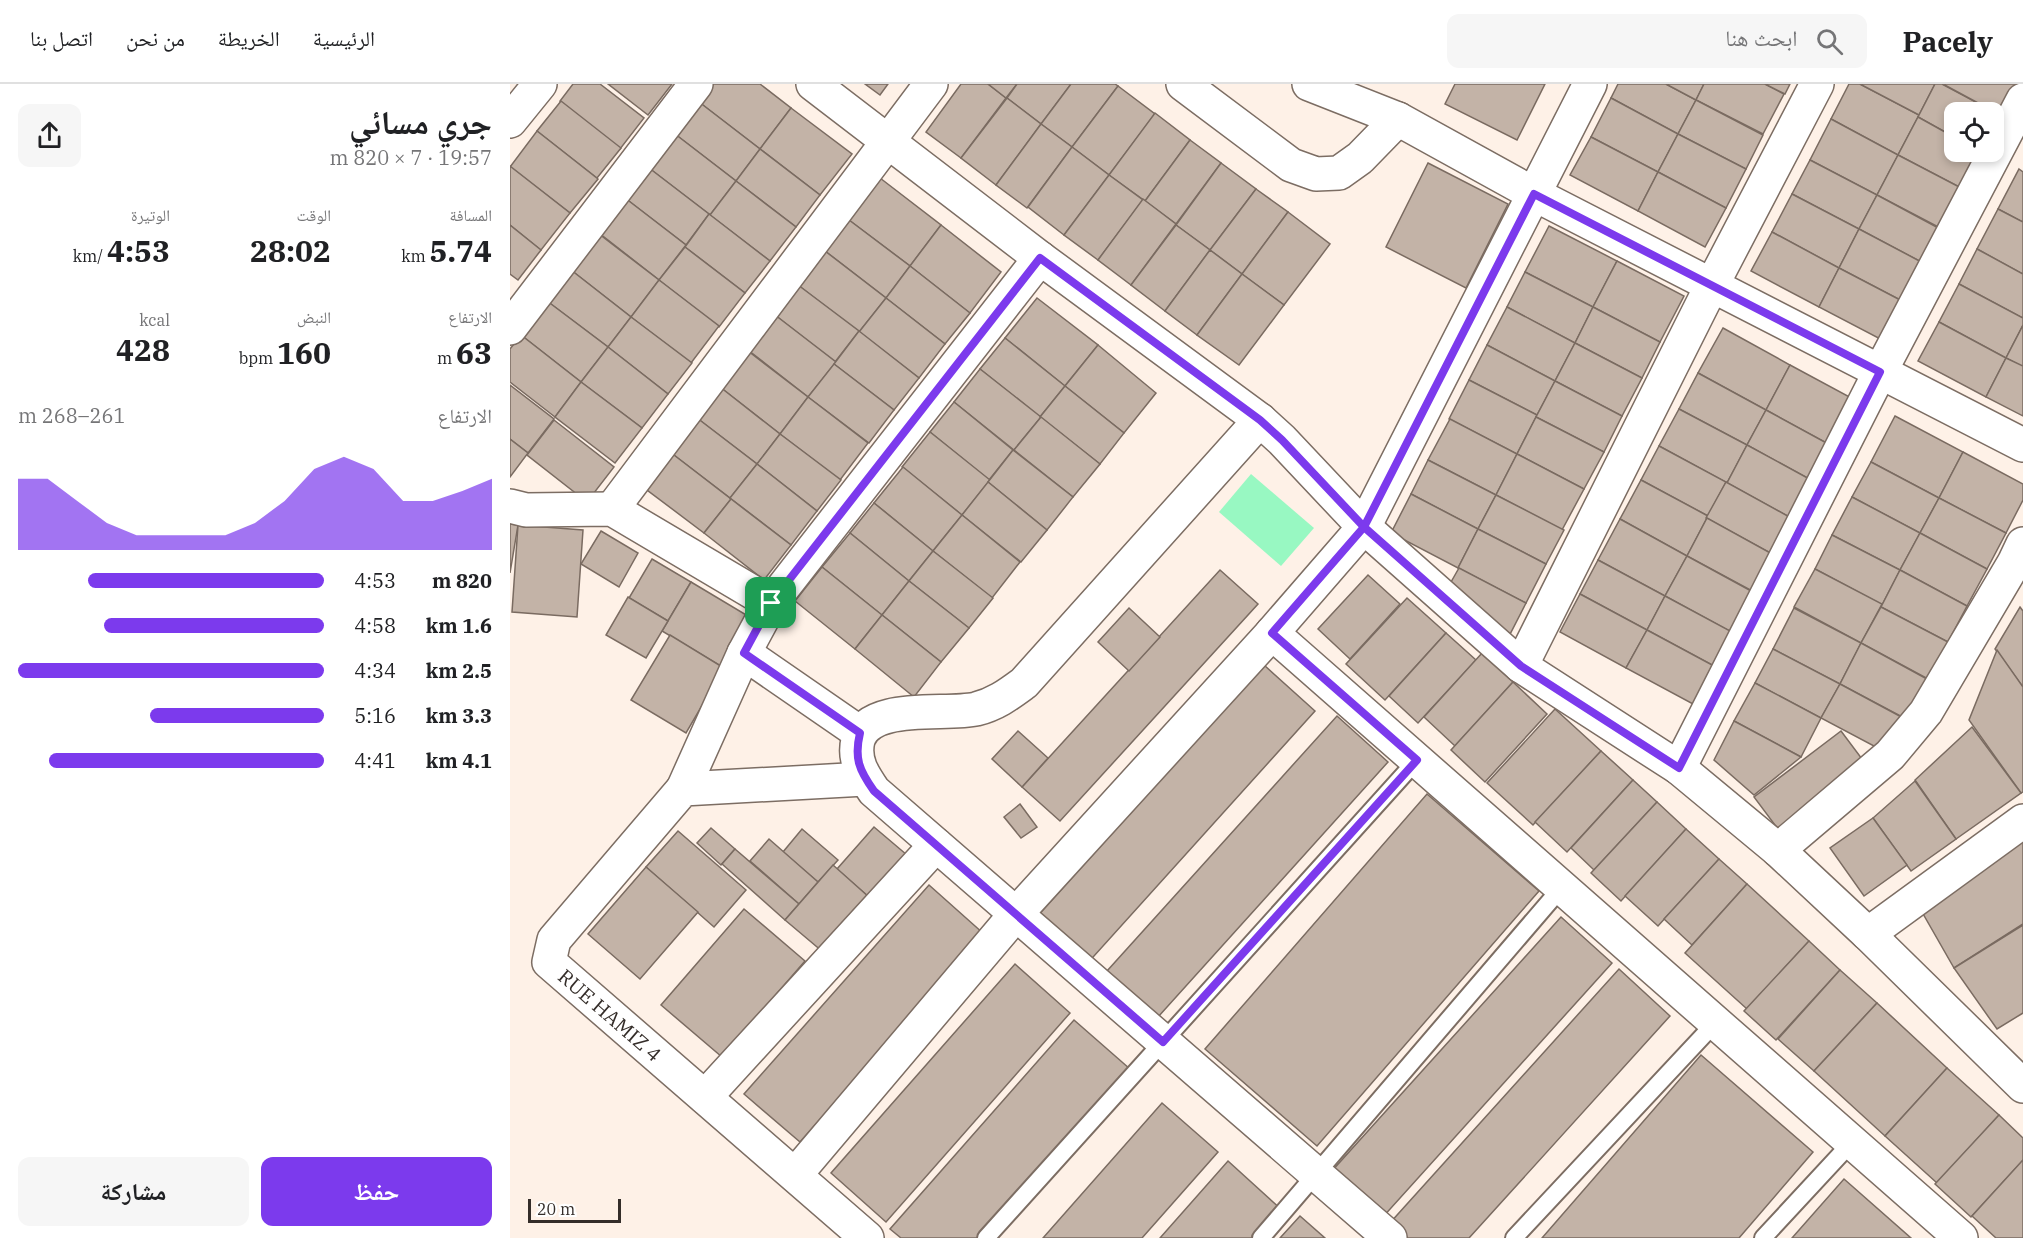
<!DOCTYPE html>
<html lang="ar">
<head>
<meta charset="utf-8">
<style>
  body { margin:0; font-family:"IBM Plex Serif","Noto Naskh Arabic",serif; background:#f6f6f6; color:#202124; direction:rtl; height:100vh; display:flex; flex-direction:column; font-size:22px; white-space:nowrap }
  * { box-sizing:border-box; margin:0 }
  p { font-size:20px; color:#757577 }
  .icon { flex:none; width:33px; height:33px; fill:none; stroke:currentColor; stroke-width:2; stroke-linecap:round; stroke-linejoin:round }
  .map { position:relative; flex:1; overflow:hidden; direction:ltr }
  .sheet { display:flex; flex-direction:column; background:#fff; width:510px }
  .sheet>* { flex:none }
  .fabs { position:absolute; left:1434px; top:18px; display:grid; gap:12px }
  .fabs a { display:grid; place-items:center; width:60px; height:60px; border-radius:12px; background:#fff; box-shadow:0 3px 9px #0003; font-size:30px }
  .scale { position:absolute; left:18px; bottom:15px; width:93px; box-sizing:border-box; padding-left:6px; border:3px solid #342d29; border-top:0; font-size:16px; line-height:21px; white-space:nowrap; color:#342d29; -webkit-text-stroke:4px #fff; paint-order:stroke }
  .pin { position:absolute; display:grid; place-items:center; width:51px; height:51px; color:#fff; margin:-26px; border-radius:12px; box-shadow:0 3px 9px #0006 }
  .round { display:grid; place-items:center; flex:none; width:63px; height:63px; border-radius:12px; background:#f6f6f6 }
  .summary { display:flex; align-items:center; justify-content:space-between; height:102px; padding:0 18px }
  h1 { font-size:33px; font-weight:800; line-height:45px }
  .figures { display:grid; grid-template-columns:repeat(3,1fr); gap:9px; height:102px; padding:6px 18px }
  .figures div { display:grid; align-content:center }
  .figures b { font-size:30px; font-weight:800 }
  .figures small { font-size:16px; font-weight:400 }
  .figures p { font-size:16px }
  .chart { height:168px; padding:12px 18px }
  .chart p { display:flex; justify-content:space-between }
  .chart svg { width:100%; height:108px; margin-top:6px; fill:#7c3aed; opacity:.7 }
  .cta { display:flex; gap:12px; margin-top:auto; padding:12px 18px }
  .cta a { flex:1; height:69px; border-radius:12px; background:#7c3aed; color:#fff; font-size:24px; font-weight:800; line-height:69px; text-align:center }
  .cta a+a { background:#f6f6f6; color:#202124 }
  ul { padding:0 18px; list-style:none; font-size:20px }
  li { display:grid; grid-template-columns:96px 72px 1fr; align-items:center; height:45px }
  li i { height:15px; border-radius:8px; background:#7c3aed }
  header { display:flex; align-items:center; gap:36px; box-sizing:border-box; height:84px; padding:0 30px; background:#fff; border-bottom:2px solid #e0e0e0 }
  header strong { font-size:28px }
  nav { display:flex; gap:33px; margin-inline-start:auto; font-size:21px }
  .search { width:420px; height:54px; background:#f6f6f6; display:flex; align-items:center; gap:15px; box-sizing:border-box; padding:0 21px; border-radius:12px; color:#757577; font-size:22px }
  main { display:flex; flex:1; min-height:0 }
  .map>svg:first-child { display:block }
  .green { fill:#98f8c2 }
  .building { fill:#c3b3a7; stroke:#7a6b61; stroke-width:1.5 }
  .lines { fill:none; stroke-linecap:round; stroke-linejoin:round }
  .service-casing { stroke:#7c6d63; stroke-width:20 }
  .minor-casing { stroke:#7c6d63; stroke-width:36 }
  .tertiary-casing { stroke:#7c6d63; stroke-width:36 }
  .service { stroke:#fff; stroke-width:16 }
  .minor { stroke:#fff; stroke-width:33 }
  .tertiary { stroke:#fff; stroke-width:33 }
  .route-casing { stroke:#fff; stroke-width:12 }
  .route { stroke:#7c3aed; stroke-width:8 }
  .labels { text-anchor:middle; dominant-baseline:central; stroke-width:4.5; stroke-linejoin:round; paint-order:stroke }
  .street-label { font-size:20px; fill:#342d29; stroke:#fff }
</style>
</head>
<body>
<header>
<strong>Pacely</strong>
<div class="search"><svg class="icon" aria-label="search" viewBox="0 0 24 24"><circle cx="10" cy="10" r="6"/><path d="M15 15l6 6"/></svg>ابحث هنا</div>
<nav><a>الرئيسية</a><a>الخريطة</a><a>من نحن</a><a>اتصل بنا</a></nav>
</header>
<main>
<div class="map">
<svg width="1513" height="1154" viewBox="0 0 1513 1154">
  <rect width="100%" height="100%" fill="#fef1e7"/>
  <!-- green -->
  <path class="green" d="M741,390L804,444L771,482L709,428Z"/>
  <!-- building -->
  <g class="building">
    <path d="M63,0H90L134,34L110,65L50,17Z"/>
    <path d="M98,0H162L138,31Z"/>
    <path d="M203,0H250L281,24L250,65L189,18Z"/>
    <path d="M355,0H378L370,11Z"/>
    <path d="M451,0H478L496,14L451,74L416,48Z"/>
    <path d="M478,0H507L496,14Z"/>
    <path d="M507,0H561L531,40L497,14Z"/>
    <path d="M561,0H605L608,2L562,63L531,40Z"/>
    <path d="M945,0H1035L1007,56L935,20Z"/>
    <path d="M1108,0H1156L1186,16L1168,50L1101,14Z"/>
    <path d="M1156,0H1194L1186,16Z"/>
    <path d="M1194,0H1255L1274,10L1253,50L1186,16Z"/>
    <path d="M1255,0H1280L1275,10Z"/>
    <path d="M1339,0H1350L1409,31L1388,71L1321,35Z"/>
    <path d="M1350,0H1425L1409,31Z"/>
    <path d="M1425,0H1432L1494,33L1484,53V28H1444V53L1408,33Z"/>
    <path d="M1433,0H1511L1494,33Z"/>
    <path d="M608,2L645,30L599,91L562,63Z"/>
    <path d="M497,14L531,40L486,101L451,74Z"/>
    <path d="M1101,14L1168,50L1148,88L1081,53Z"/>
    <path d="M1186,16L1253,51L1236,85L1168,50Z"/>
    <path d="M51,17L111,64L87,94L27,47Z"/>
    <path d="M189,18L250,65L226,97L165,50Z"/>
    <path d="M281,24L342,70L310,111L250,65Z"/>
    <path d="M645,29L680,56L635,117L599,91Z"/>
    <path d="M1408,33L1444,53V68H1473L1455,106L1388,71Z"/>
    <path d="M1321,35L1388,71L1367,111L1300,76Z"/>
    <path d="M531,40L562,63L517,124L486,101Z"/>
    <path d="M27,47L88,95L60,129L0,83Z"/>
    <path d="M165,50L226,97L200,131L139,84Z"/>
    <path d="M1168,50L1236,85L1216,124L1148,88Z"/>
    <path d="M1081,53L1148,88L1128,127L1060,91Z"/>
    <path d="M680,56L711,79L666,140L635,117Z"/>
    <path d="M562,63L599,91L554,151L518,123Z"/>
    <path d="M250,65L310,111L286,143L226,97Z"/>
    <path d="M1388,71L1455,106L1434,146L1367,111Z"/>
    <path d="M1300,76L1367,111L1349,145L1282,110Z"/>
    <path d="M711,79L746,105L700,166L666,141Z"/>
    <path d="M918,79L998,120L956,204L876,163Z"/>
    <path d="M0,82L60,129L31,166L0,141Z"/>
    <path d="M139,84L199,130L176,161L115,114Z"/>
    <path d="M1509,85L1513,88V138L1488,125Z"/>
    <path d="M1148,88L1216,124L1195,163L1128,127Z"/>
    <path d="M599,91L633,116L588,176L554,151Z"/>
    <path d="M370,94L431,141L400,182L339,136Z"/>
    <path d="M226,97L286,143L260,177L200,131Z"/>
    <path d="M746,105L778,128L732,190L700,166Z"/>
    <path d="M1282,110L1349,145L1329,184L1262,148Z"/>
    <path d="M1367,111L1434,147L1417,181L1349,145Z"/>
    <path d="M115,114L176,161L149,196L89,149Z"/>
    <path d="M633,115L666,140L621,201L588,176Z"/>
    <path d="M1488,125L1513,138V190L1467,165Z"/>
    <path d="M778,128L820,160L774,221L732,190Z"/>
    <path d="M199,130L260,177L235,209L175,163Z"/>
    <path d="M339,136L400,182L376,214L315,167Z"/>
    <path d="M0,141L31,166L8,196L0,190Z"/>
    <path d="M431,141L491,188L460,229L400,182Z"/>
    <path d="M666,141L700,166L655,227L621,201Z"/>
    <path d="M1039,142L1107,177L1083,223L1015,188Z"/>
    <path d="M1349,145L1417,181L1396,219L1329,184Z"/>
    <path d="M1262,148L1329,184L1309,223L1241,187Z"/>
    <path d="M89,150L149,196L121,233L61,186Z"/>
    <path d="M175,163L235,209L209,243L149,196Z"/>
    <path d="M1467,165L1513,190V234L1449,200Z"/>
    <path d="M700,166L732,190L687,251L655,227Z"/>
    <path d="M315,167L376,214L349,248L288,201Z"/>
    <path d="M1107,177L1174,212L1150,258L1083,223Z"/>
    <path d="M400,182L460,229L435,260L376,214Z"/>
    <path d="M1329,184L1396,219L1376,258L1309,223Z"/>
    <path d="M61,186L121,233L98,263L37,217Z"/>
    <path d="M1015,188L1083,223L1065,259L997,223Z"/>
    <path d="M732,190L774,221L729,281L687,251Z"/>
    <path d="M149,196L209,242L181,279L121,233Z"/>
    <path d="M1449,200L1513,234V241L1496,274L1429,238Z"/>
    <path d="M288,201L349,247L325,278L265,231Z"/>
    <path d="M376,214L435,260L409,294L349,248Z"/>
    <path d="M527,214L588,261L555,302L495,254Z"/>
    <path d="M37,217L98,263L71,298L11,251Z"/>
    <path d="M997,223L1065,259L1045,297L977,261Z"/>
    <path d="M1083,223L1150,258L1132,294L1065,259Z"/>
    <path d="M265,231L326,278L298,313L238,266Z"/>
    <path d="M121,233L182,279L158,310L98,263Z"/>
    <path d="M1429,238L1496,274L1476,313L1408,277Z"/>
    <path d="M1513,241V283L1496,274Z"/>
    <path d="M1213,244L1280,281L1256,326L1188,289Z"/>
    <path d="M349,247L409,294L384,326L324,280Z"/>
    <path d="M11,251L71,298L45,333L0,298V265Z"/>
    <path d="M495,254L555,302L530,333L470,285Z"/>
    <path d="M1065,259L1132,294L1112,332L1045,297Z"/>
    <path d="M588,261L646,309L614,349L555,302Z"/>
    <path d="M977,261L1045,297L1027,331L959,296Z"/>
    <path d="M98,263L158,310L132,344L71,298Z"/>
    <path d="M238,267L298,313L270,350L210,303Z"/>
    <path d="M1496,274L1513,282V332L1476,313Z"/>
    <path d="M324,280L384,326L359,359L298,313Z"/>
    <path d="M1280,281L1347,317L1322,362L1256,326Z"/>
    <path d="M470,285L531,333L504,366L444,318Z"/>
    <path d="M1188,289L1256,326L1237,361L1169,325Z"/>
    <path d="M959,296L1027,331L1007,370L939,335Z"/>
    <path d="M1045,297L1112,332L1094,368L1026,333Z"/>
    <path d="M71,298L132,344L105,379L45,333Z"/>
    <path d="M0,301L44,335L18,369L0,355Z"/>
    <path d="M555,302L614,349L590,380L530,333Z"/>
    <path d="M210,303L270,350L247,380L187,334Z"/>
    <path d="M298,313L358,359L330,396L270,350Z"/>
    <path d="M444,318L503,366L479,396L420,348Z"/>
    <path d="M1169,325L1237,361L1217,399L1149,362Z"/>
    <path d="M1256,326L1322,362L1303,397L1237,361Z"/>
    <path d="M1385,332L1453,368L1429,414L1361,378Z"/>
    <path d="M531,333L590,380L563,413L504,366Z"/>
    <path d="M1026,333L1094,368L1074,405L1007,370Z"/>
    <path d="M187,334L247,380L220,414L160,368Z"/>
    <path d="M940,335L1007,370L986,411L918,376Z"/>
    <path d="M44,336L104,383L77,418L17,371Z"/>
    <path d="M420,348L480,396L452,431L392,383Z"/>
    <path d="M270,350L331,396L307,427L247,380Z"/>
    <path d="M0,355L18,369L0,393Z"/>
    <path d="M1237,361L1303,397L1283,435L1217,399Z"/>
    <path d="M1149,362L1216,398L1198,432L1131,396Z"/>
    <path d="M503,366L563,413L537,446L478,398Z"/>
    <path d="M160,368L221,415L194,449L133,403Z"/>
    <path d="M1453,368L1513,400V416L1496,449L1429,414Z"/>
    <path d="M1007,370L1074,405L1052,446L986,411Z"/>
    <path d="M918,376L986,411L968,445L901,410Z"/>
    <path d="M1361,378L1429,414L1410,449L1342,413Z"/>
    <path d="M247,380L307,427L281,461L220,414Z"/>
    <path d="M393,383L452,431L423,467L364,419Z"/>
    <path d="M1131,396L1198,432L1177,472L1110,435Z"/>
    <path d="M478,398L537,446L511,478L452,431Z"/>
    <path d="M1216,398L1283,435L1264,471L1196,434Z"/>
    <path d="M901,410L968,445L948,484L881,449Z"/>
    <path d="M986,411L1054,446L1036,480L968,445Z"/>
    <path d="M1342,413L1410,449L1390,486L1322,451Z"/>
    <path d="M1429,414L1496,449L1477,485L1410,449Z"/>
    <path d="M221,415L281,461L254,496L194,449Z"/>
    <path d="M364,419L423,467L399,497L340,449Z"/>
    <path d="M452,431L510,478L482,514L423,467Z"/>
    <path d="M1197,434L1264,471L1244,508L1177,472Z"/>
    <path d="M1110,435L1177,472L1155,512L1088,476Z"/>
    <path d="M0,440L8,441L0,489Z"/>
    <path d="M8,441L73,446L67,533L2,528Z"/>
    <path d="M968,445L1036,480L1016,519L948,484Z"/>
    <path d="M91,447L128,469L109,503L71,480Z"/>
    <path d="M340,449L399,497L372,531L312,483Z"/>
    <path d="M1410,449L1477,485L1457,522L1390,486Z"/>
    <path d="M1322,451L1390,486L1372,521L1305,485Z"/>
    <path d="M423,467L483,514L459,544L399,497Z"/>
    <path d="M1177,472L1243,508L1221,548L1155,512Z"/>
    <path d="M142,475L181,498L158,537L119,514Z"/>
    <path d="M1088,476L1155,512L1137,546L1070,510Z"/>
    <path d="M312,483L372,531L345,565L285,517Z"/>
    <path d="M949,484L1016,519L996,558L937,505Z"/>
    <path d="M1305,485L1372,520L1351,559L1284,523Z"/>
    <path d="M710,486L748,520L550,737L512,703Z"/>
    <path d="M1390,486L1457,522L1438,558L1371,523Z"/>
    <path d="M858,491L890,520L840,575L808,545Z"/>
    <path d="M399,497L459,544L431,578L372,531Z"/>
    <path d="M181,498L243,535L214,584L152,547Z"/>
    <path d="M1070,510L1137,546L1116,584L1050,548Z"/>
    <path d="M1155,512L1222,548L1204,582L1137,546Z"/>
    <path d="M118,513L158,537L136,574L96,551Z"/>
    <path d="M897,514L936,549L875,616L836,580Z"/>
    <path d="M1371,523L1438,558L1418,595L1351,559Z"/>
    <path d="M1510,523L1513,527V603L1485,565Z"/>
    <path d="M619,524L650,553L619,587L588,558Z"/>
    <path d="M1284,524L1351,559L1330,600L1263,565Z"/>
    <path d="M372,531L431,578L404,613L345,565Z"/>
    <path d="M1137,546L1204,582L1183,620L1116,584Z"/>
    <path d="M936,549L966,576L908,639L879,612Z"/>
    <path d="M160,551L214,584L176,649L121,616Z"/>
    <path d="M1351,559L1417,595L1396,635L1330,600Z"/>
    <path d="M1263,565L1330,600L1311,634L1245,599Z"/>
    <path d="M1487,566L1513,603V708L1511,709L1459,636Z"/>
    <path d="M972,569L1003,598L945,662L914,633Z"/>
    <path d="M754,581L805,627L575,882L524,836Z"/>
    <path d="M1003,598L1037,630L975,698L941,666Z"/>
    <path d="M1245,599L1311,634L1291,673L1224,637Z"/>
    <path d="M1330,600L1397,636L1379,670L1311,634Z"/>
    <path d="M1045,625L1091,667L1023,741L977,699Z"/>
    <path d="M827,632L878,678L648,933L597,887Z"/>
    <path d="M1224,637L1291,673L1244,711L1204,676Z"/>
    <path d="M1462,643L1511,709L1446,755L1405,696Z"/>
    <path d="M508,647L538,674L512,703L482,675Z"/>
    <path d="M1331,647L1361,687L1274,753L1244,713Z"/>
    <path d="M1091,667L1123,696L1057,768L1025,738Z"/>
    <path d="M1123,696L1147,718L1084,786L1061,764Z"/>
    <path d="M1405,697L1446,755L1401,787L1363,734Z"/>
    <path d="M917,710L1029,807L807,1062L695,965Z"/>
    <path d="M1147,718L1176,745L1111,817L1081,789Z"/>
    <path d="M510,720L527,743L511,754L494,733Z"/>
    <path d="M1363,734L1397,781L1354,812L1320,764Z"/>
    <path d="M364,743L397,771L360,814L327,785Z"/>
    <path d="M201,744L225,765L211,781L187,759Z"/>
    <path d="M292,745L328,776L308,798L273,768Z"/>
    <path d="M1176,745L1209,775L1148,842L1115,812Z"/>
    <path d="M168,747L236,806L204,843L136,783Z"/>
    <path d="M1513,754V840L1444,884L1408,821Z"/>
    <path d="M259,755L308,798L289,820L240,777Z"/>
    <path d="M225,765L289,820L275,836L212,780Z"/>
    <path d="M1209,775L1237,800L1182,861L1154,835Z"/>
    <path d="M323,781L360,814L313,868L275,836Z"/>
    <path d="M136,783L188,828L130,895L78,850Z"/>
    <path d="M1237,800L1299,857L1237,925L1175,869Z"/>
    <path d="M419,801L474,850L290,1058L234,1010Z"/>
    <path d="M234,825L295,877L212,973L151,921Z"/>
    <path d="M1051,833L1102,879L872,1134L821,1088Z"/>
    <path d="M1513,841V929L1487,945L1444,884Z"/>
    <path d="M1299,857L1330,886L1266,956L1234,927Z"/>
    <path d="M505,880L560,929L376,1138L321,1089Z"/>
    <path d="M1109,885L1160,932L959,1154H894L879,1140Z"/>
    <path d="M1330,886L1367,919L1304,987L1268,955Z"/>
    <path d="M1367,919L1437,984L1375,1052L1304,987Z"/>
    <path d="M564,936L620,985L471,1154H391L380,1145Z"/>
    <path d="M1191,971L1303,1068L1229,1154H1032Z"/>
    <path d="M1437,984L1489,1031L1427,1099L1375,1052Z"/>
    <path d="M652,1019L708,1068L632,1154H533Z"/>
    <path d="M1489,1031L1513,1054V1076L1461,1133L1425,1100Z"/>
    <path d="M1513,1076V1154H1486L1462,1132Z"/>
    <path d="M718,1077L773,1127L749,1154H650Z"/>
    <path d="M1334,1095L1401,1154H1282Z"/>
    <path d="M790,1132L815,1154H770Z"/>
  </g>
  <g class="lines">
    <!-- service casing -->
    <g class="service-casing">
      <g id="service">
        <path d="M476,1154L907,676"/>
        <path d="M751,1154L1052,803"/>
        <path d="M1004,1154L1206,938"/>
        <path d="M1253,1154L1342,1058"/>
      </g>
    </g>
    <!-- minor casing -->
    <g class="minor-casing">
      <g id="minor">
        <path d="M673,0L781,81L806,90L829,89L850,74L888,35"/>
        <path d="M799,0L888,35L1024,110L1513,361"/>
        <path d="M0,37L30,0"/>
        <path d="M0,244L186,0"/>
        <path d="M750,336L514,599C499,610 486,620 466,625C435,632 359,618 348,656C343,676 353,691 364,707L880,1154"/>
        <path d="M0,422L16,426L102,425L261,519L530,174"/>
        <path d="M102,425L421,0"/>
        <path d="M762,549L1451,1154"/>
        <path d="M234,569L350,649"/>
        <path d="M1011,582L1202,201L1307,0"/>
        <path d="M1169,684L1370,288L1513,16"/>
        <path d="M355,695L173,705L44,856L39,878L357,1154"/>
        <path d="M173,705L234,569L261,519"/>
        <path d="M1268,766L1380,671L1416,628L1504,479L1513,460"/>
        <path d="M1358,850L1513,737"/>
        <path d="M195,1013L426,761"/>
        <path d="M285,1091L506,830L762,549L854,443L1080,0"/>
      </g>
    </g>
    <!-- tertiary casing -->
    <g class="tertiary-casing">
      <path id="tertiary" d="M303,0L530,174L750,336L772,356L854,443L1011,582L1169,684L1268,766L1358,850L1513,1002"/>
    </g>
    <!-- service -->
    <use href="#service" class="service"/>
    <!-- minor -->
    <use href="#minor" class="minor"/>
    <!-- tertiary -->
    <use href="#tertiary" class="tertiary"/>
  </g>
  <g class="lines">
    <!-- route casing -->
    <g class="route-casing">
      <path id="route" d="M261,519L234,569L350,649C344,674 349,686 364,707L653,958L907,676L762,549L854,443L1011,582L1169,684L1370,288L1024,110L854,443L772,356L750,336L530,174L261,519"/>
    </g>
    <!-- route -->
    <use href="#route" class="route"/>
  </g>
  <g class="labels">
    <!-- street labels -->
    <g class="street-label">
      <text transform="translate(100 931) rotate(41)">RUE HAMIZ 4</text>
    </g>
  </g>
</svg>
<div class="fabs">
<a><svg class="icon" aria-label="locate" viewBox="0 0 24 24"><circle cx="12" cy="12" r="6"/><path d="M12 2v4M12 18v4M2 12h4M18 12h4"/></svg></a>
</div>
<div class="scale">20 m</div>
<div class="pin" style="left:261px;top:519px;background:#1e9e55"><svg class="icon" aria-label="arrive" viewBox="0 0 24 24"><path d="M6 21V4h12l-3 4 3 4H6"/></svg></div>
</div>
<section class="sheet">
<div class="summary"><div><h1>جري مسائي</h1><p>19:57 · 7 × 820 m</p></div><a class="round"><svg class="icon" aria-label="share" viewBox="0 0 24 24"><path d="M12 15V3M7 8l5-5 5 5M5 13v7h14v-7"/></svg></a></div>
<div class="figures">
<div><p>المسافة</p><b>5.74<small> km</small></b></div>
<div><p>الوقت</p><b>28:02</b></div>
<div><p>الوتيرة</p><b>4:53<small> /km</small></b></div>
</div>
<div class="figures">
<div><p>الارتفاع</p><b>63<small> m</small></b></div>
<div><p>النبض</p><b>160<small> bpm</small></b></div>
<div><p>kcal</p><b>428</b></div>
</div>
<div class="chart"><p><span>الارتفاع</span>261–268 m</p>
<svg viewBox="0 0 160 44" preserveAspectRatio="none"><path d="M0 44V15L10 15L20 24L30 33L40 38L50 38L60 38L70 38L80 33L90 24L100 11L110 6L120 11L130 24L140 24L150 20L160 15V44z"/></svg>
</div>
<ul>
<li><b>820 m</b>4:53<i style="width:77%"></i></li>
<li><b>1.6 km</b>4:58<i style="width:72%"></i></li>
<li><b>2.5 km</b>4:34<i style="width:100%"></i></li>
<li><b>3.3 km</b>5:16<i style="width:57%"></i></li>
<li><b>4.1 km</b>4:41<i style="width:90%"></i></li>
</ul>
<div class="cta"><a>حفظ</a><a>مشاركة</a></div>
</section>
</main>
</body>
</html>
